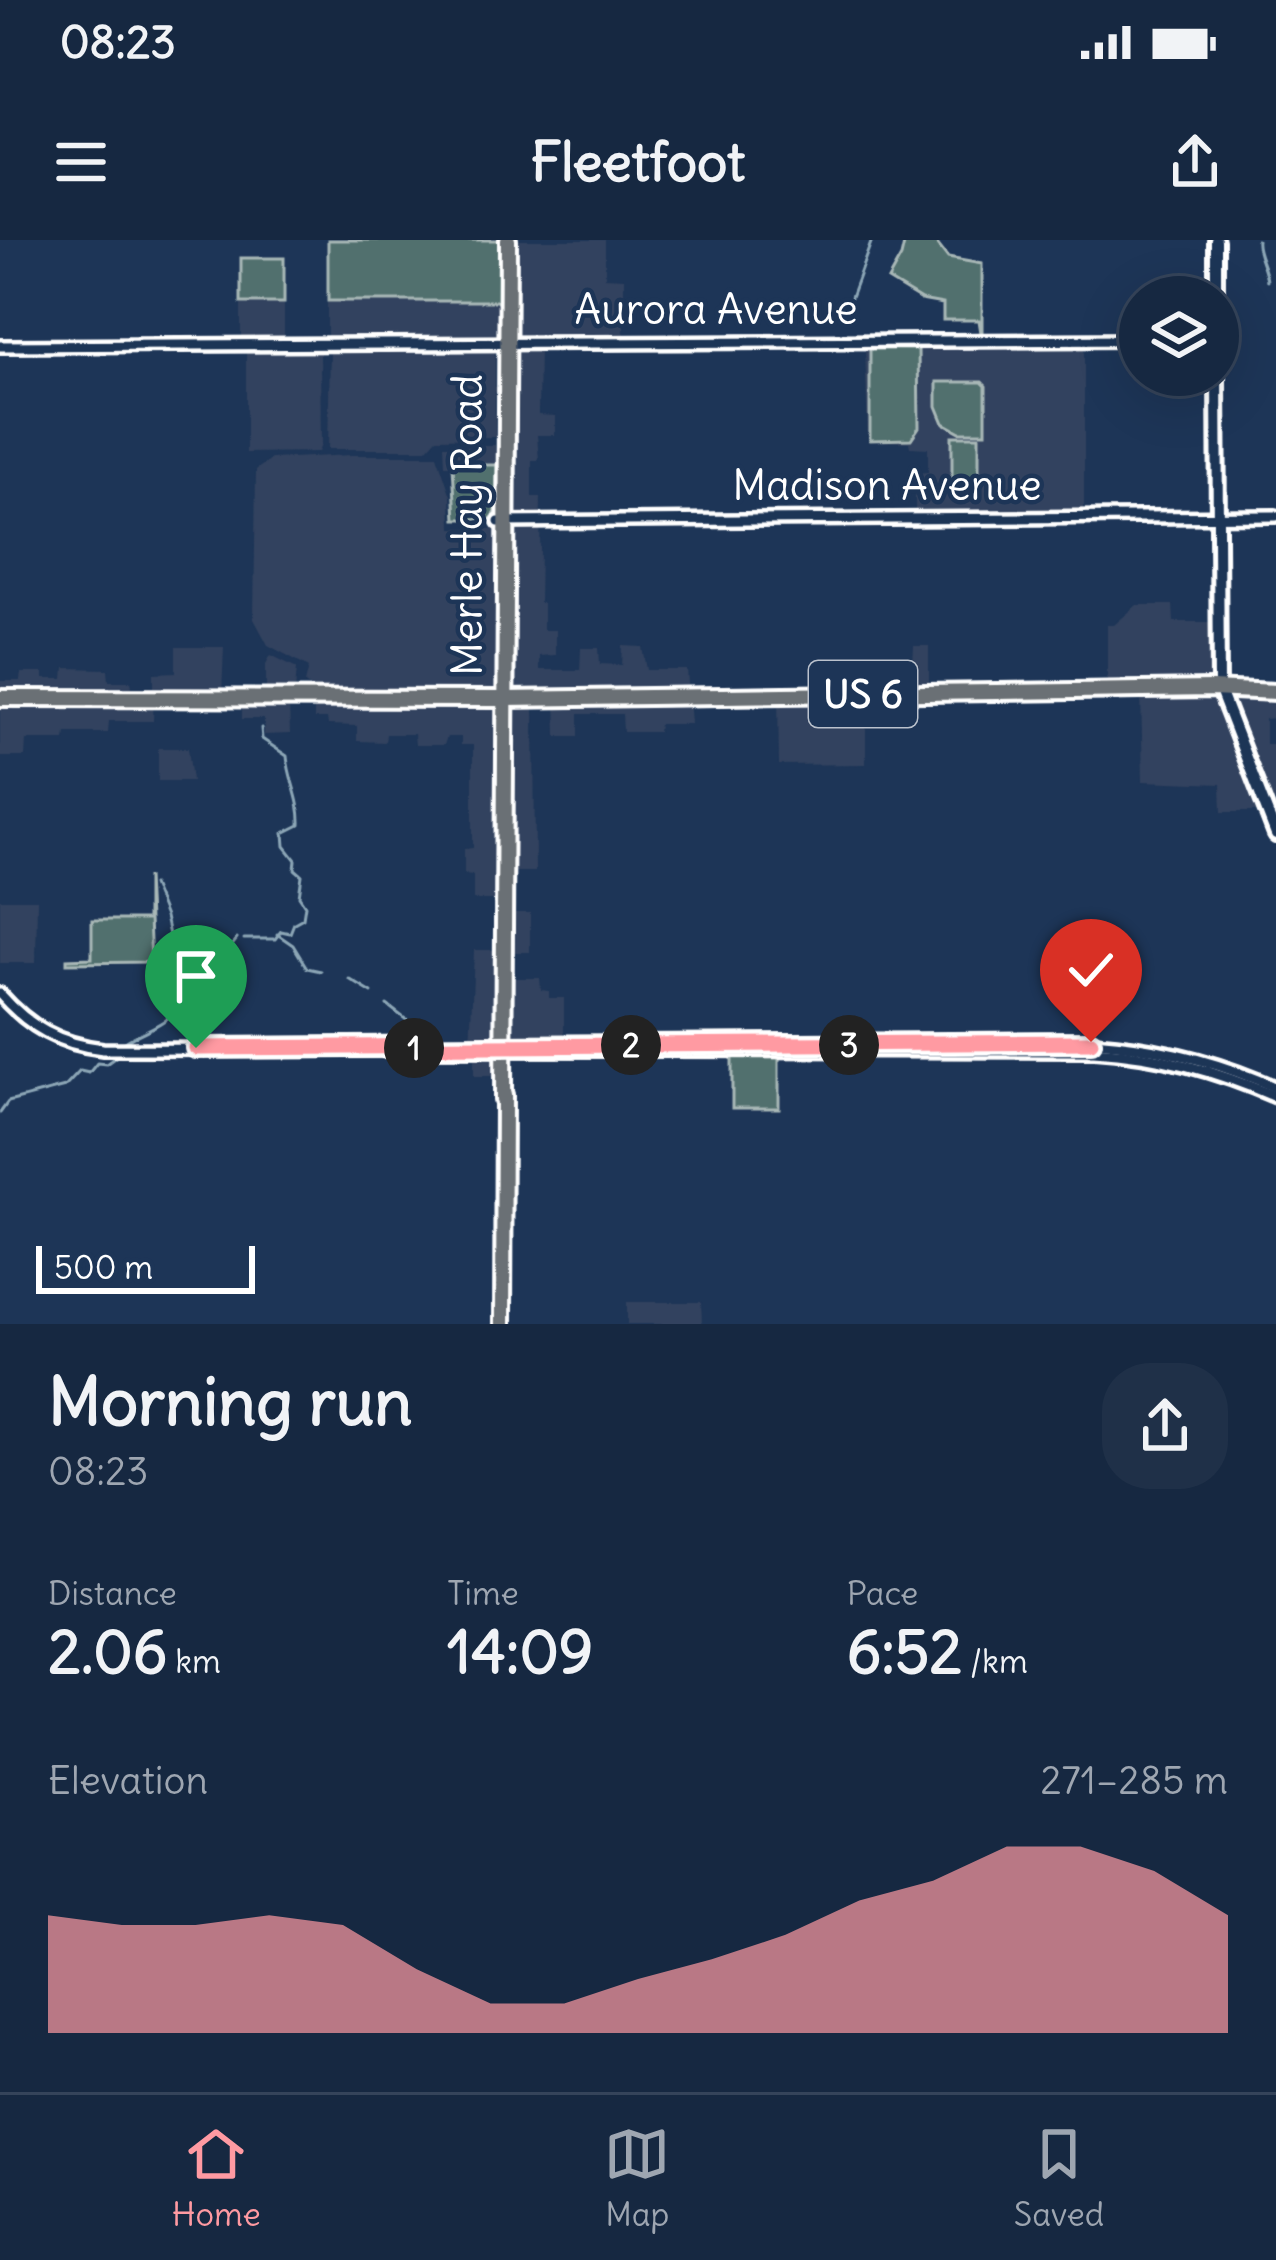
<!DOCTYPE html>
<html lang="en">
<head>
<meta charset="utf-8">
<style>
  body { margin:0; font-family:Delius,sans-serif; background:#1f3048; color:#f1f3f6; height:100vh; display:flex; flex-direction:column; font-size:45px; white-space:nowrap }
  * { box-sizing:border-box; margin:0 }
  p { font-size:39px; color:#9ea6b1 }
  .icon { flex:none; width:66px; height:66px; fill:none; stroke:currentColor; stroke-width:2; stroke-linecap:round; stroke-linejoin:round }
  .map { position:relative; height:1084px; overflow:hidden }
  .details { display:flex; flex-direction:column; background:#162841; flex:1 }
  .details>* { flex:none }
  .buttons { position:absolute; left:1119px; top:36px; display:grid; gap:24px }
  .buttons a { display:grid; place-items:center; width:120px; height:120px; border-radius:50%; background:#162841; box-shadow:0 12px 48px #0002,0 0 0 3px #35445a; font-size:60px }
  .scale { position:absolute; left:36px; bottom:30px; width:219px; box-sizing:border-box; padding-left:12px; border:6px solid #fff; border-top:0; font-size:33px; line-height:42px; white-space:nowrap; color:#fff; -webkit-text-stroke:9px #1d3557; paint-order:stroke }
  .pin { position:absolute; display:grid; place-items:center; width:102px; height:102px; color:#fff; margin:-123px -51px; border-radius:50% 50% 50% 0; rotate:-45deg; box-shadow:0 0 12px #0007 }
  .pin .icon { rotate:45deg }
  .km { position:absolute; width:60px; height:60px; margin:-30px; border-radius:50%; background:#222; color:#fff; font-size:33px; line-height:60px; text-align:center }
  .round { display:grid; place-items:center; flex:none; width:126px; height:126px; border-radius:48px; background:#1f3048 }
  .headline { display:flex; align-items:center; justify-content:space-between; height:204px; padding:0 48px }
  h1 { font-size:66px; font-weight:700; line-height:90px }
  .stats { display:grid; grid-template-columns:repeat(3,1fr); gap:18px; height:204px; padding:12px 48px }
  .stats div { display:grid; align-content:center }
  .stats b { font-size:60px; font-weight:700 }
  .stats small { font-size:33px; font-weight:400 }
  .stats p { font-size:33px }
  .chart { height:336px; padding:24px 48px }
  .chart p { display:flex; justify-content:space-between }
  .chart svg { width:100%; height:216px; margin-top:12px; fill:#ff9aa2; opacity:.7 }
  .status { display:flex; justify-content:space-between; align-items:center; height:84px; padding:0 60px; background:#162841; direction:ltr }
  .status svg { height:33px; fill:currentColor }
  header { display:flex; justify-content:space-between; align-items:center; height:156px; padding:0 48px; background:#162841; font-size:54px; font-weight:700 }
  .tabs { display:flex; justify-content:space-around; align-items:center; height:168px; border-top:3px solid #35445a; background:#162841; font-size:33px; color:#9ea6b1 }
  .tabs a { display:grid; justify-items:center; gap:6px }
  .tabs .on { color:#ff9aa2 }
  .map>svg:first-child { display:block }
  .built { fill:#32425e }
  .green { fill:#516f6e; stroke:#a8b7b6; stroke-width:3 }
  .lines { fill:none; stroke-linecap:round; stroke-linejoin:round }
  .stream { stroke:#8ca6b6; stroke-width:3 }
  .tertiary-casing { stroke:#fff; stroke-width:18 }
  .secondary-casing { stroke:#fff; stroke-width:20 }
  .primary-casing { stroke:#fff; stroke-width:22 }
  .tertiary { stroke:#1d3557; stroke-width:9 }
  .secondary { stroke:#1d3557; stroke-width:10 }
  .primary { stroke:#6a7074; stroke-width:14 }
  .route-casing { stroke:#fff; stroke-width:24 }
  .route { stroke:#ff9aa2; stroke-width:15 }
  .labels { text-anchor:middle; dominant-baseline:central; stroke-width:9; stroke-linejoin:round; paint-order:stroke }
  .shield { fill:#1d3557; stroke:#bbc2cd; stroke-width:3 }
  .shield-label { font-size:39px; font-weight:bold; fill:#fff }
  .street-label { font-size:42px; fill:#fff; stroke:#1d3557 }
</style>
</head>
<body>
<div class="status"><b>08:23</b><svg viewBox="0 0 49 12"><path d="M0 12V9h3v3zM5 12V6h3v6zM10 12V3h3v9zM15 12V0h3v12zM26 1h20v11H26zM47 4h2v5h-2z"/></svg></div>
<header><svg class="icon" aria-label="menu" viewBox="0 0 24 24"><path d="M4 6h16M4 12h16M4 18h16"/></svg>Fleetfoot<svg class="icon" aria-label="share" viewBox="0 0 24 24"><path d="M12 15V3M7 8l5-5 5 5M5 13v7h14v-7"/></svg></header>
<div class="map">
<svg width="1276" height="1084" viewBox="0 0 1276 1084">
  <rect width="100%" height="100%" fill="#1d3557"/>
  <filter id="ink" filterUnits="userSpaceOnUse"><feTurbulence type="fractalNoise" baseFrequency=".00833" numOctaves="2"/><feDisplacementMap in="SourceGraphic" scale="24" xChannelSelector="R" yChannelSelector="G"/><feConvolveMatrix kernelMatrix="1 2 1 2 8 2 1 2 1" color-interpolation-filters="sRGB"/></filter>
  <g filter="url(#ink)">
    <!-- built -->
    <g class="built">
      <path d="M508,0H605V37L624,38V102L539,104L538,175L555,176V195H537L539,220L532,221V257H541L539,363H543V390H555V415L539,416V430H580L581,408H599L600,424L622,425L623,406L643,407L647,430H687L691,484H659L658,492H623L622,474H579V496H557L556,457L505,453Z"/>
      <path d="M327,61H501L500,104L327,105Z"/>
      <path d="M241,63H284V103L241,101Z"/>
      <path d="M1084,101V277L915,278V233L928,232V208L910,207L909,202L868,201L865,106Z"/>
      <path d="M495,108V197L437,198L427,209H328L330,110Z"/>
      <path d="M246,109L320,113L321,205L318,212L246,213Z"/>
      <path d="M444,205H495L497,225H445Z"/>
      <path d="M351,215H437L451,256L452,288L495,289V451L313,450L305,443L309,427L268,405L254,379L256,230L271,219Z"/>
      <path d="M1137,365H1173L1174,382H1218L1220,452H1276V478L1265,479V504H1276V561H1263L1267,572H1222L1221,544L1143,541L1141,453H1107V385H1114Z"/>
      <path d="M914,406H929V454H889L888,479H866V524L779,525L778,455L833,454V429H855V454H866V433H883V425H913Z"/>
      <path d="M176,407H224L222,454L154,453L153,481H109L108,493H66L65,500H26L25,517H0V441H20L21,433H44V439H64L65,428L108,429L109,441H131L132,447H154V433L176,432Z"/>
      <path d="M271,415L297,428L295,451L266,452V424Z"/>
      <path d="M534,459L535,632H504L503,660H473V635L464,634V609L473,608V505H461V497H447L444,505H415L414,494H386L385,502L357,501V486L328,485L327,479H314V460Z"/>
      <path d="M289,460L290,494L264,495V479H242V463Z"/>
      <path d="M158,508H188L192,541H158Z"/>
      <path d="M0,659H37L36,723H0Z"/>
      <path d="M503,673H530V712H504L501,836H474V809L470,808L474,710H503Z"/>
      <path d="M504,738H540L541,750L549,751V758H564V806H505Z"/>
      <path d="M627,1062H701L702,1084H627Z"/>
    </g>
    <!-- green -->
    <g class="green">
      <path d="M328,0H503L501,61H328Z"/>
      <path d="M905,0H934L948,18L982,24V99L979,80H943V64L921,60L888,40L901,17Z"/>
      <rect x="241" y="18" width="43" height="45"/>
      <path d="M870,108L918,109L919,187L911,199L870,200Z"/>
      <path d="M937,142H982L986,146V192H960L944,183L937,166Z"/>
      <path d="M952,196H979V241L952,240Z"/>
      <path d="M453,225H497L496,272L491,279H456Z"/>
      <path d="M147,637L151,722L67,723V719L92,718V680H147Z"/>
      <path d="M779,809V868H732V810Z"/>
    </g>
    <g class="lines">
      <!-- stream -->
      <g class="stream">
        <path d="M1257,0C1255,11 1266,27 1267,41"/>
        <path d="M844,76L872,0"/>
        <path d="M152,645L165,677L171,704L168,732L187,749"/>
        <path d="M277,694L293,705L307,728L321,731"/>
        <path d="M244,699H275L281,691L290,693L294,683L303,678L305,665L299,656L302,635L295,629L296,620L285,606L284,593L300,585C301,559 289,541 287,516L262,499L261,488"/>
        <path d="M349,739L372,753"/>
        <path d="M387,765L421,791L432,794"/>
        <path d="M125,802C145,788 182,782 180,752L192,746L194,735L201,732L209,718L227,712L237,699"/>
        <path d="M0,873L8,862L65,847L80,831L89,833L97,823L106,824L117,816"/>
      </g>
      <!-- tertiary casing -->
      <g class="tertiary-casing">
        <g id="tertiary">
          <path d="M0,106L1140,100"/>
          <path d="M499,282L1276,276"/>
          <path d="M0,754C29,787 59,804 103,809L1094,811C1160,815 1216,831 1276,857"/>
          <path d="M950,803C1070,797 1165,797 1276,848"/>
        </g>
      </g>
      <!-- secondary casing -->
      <g class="secondary-casing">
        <g id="secondary">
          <path d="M1216,0V57"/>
          <path d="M1217,135L1219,448L1276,595"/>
        </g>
      </g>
      <!-- primary casing -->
      <g class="primary-casing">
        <g id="primary">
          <path d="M0,458L505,459L1212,449L1276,452"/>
          <path d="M503,860L508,0"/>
          <path d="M503,1084L504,855"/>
        </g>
      </g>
      <!-- tertiary -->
      <use href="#tertiary" class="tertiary"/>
      <!-- secondary -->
      <use href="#secondary" class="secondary"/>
      <!-- primary -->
      <use href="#primary" class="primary"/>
    </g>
  </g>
  <g class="lines" filter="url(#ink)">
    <!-- route casing -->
    <g class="route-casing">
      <path id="route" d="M196,808L1091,802"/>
    </g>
    <!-- route -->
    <use href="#route" class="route"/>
  </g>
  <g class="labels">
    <!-- shield labels -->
    <rect class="shield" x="809" y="421" width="108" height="66" rx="9"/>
    <g class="shield-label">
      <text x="863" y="454">US 6</text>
    </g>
    <!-- street labels -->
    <g class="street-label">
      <text x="716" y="69">Aurora Avenue</text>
      <text x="887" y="245">Madison Avenue</text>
      <text transform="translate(467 285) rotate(-90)">Merle Hay Road</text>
    </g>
  </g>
</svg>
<div class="buttons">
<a><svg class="icon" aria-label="layers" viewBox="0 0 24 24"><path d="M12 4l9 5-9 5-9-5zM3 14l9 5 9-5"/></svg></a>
</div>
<div class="scale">500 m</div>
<div class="pin" style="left:196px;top:808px;background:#1e9e55"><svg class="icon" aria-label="arrive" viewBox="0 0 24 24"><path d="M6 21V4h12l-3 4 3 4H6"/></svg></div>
<div class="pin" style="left:1091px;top:802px;background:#d93025"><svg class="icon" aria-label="check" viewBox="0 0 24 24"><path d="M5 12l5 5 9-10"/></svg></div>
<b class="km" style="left:414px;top:808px">1</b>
<b class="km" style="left:631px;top:805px">2</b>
<b class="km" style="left:849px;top:805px">3</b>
</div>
<section class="details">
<div class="headline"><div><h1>Morning run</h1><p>08:23</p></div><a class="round"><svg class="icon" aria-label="share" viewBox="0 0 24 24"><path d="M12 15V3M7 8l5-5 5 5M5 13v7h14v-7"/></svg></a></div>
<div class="stats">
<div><p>Distance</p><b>2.06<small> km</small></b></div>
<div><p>Time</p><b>14:09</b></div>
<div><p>Pace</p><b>6:52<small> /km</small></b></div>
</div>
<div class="chart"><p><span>Elevation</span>271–285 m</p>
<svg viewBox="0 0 160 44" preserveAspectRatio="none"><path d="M0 44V20L10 22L20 22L30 20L40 22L50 31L60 38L70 38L80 33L90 29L100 24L110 17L120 13L130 6L140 6L150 11L160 20V44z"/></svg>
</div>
</section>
<nav class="tabs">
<a class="on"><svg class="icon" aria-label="home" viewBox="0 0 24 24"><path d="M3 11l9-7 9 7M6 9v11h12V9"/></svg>Home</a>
<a><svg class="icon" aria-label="map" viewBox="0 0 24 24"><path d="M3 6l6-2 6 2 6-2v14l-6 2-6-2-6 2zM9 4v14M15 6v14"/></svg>Map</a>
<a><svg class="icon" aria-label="saved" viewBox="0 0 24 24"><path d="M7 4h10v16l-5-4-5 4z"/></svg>Saved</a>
</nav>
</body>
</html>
